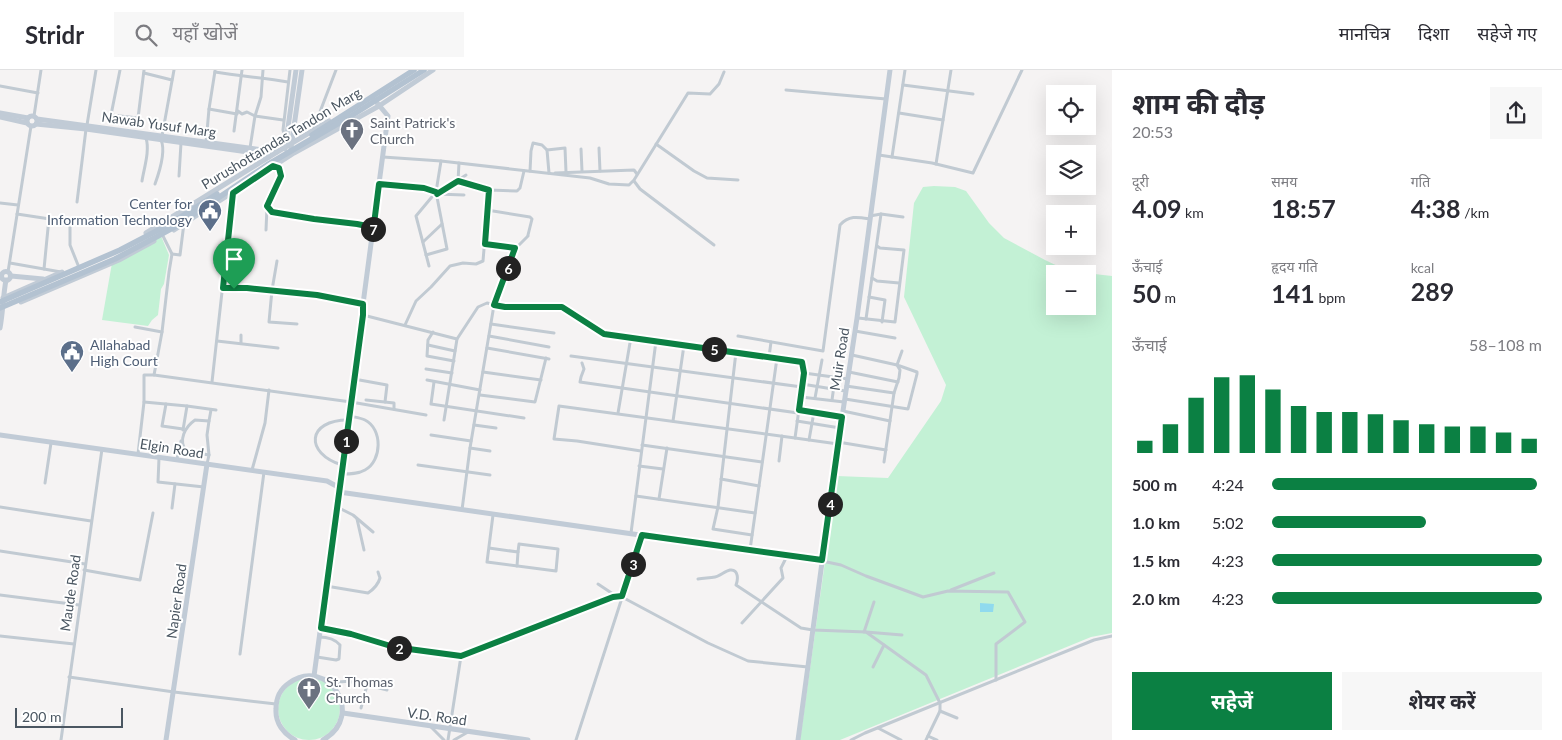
<!DOCTYPE html>
<html lang="hi">
<head>
<meta charset="utf-8">
<style>
  body { margin:0; font-family:Lato,"Noto Sans Devanagari",sans-serif; background:#f7f7f7; color:#2b2b33; height:100vh; display:flex; flex-direction:column; font-size:19px; white-space:nowrap }
  * { box-sizing:border-box; margin:0 }
  p { font-size:16px; color:#7c7c81 }
  .icon { flex:none; width:28px; height:28px; fill:none; stroke:currentColor; stroke-width:2; stroke-linecap:round; stroke-linejoin:round }
  .map { position:relative; flex:1; overflow:hidden }
  .drawer { display:flex; flex-direction:column; background:#fff; width:450px }
  .drawer>* { flex:none }
  .controls { position:absolute; left:1046px; top:15px; display:grid; gap:10px }
  .controls a { display:grid; place-items:center; width:50px; height:50px; border-radius:0px; background:#fff; box-shadow:0 5px 20px #0002; font-size:25px }
  .scale { position:absolute; left:15px; bottom:12px; width:108px; box-sizing:border-box; padding-left:5px; border:2px solid #4a5661; border-top:0; font-size:14px; line-height:18px; white-space:nowrap; color:#4a5661; -webkit-text-stroke:4px #fff; paint-order:stroke }
  .pin { position:absolute; display:grid; place-items:center; width:42px; height:42px; color:#fff; margin:-51px -21px; border-radius:50% 50% 50% 0; rotate:-45deg; box-shadow:0 0 5px #0007 }
  .pin .icon { rotate:45deg }
  .km { position:absolute; width:25px; height:25px; margin:-12px; border-radius:50%; background:#222; color:#fff; font-size:14px; line-height:25px; text-align:center }
  .round { display:grid; place-items:center; flex:none; width:52px; height:52px; border-radius:0px; background:#f7f7f7 }
  .head { display:flex; align-items:center; justify-content:space-between; height:85px; padding:0 20px }
  h1 { font-size:28px; font-weight:700; line-height:38px }
  .figures { display:grid; grid-template-columns:repeat(3,1fr); gap:8px; height:85px; padding:5px 20px }
  .figures div { display:grid; align-content:center }
  .figures b { font-size:25px; font-weight:700 }
  .figures small { font-size:14px; font-weight:400 }
  .figures p { font-size:14px }
  .chart { height:140px; padding:10px 20px }
  .chart p { display:flex; justify-content:space-between }
  .chart svg { width:100%; height:90px; margin-top:5px; stroke:#0b8043; stroke-width:6 }
  .action { display:flex; gap:10px; margin-top:auto; padding:10px 20px }
  .action a { flex:1; height:58px; border-radius:0px; background:#0b8043; color:#fff; font-size:20px; font-weight:700; line-height:58px; text-align:center }
  .action a+a { background:#f7f7f7; color:#2b2b33 }
  ul { padding:0 20px; list-style:none; font-size:16px }
  li { display:grid; grid-template-columns:80px 60px 1fr; align-items:center; height:38px }
  li i { height:12px; border-radius:6px; background:#0b8043 }
  header { display:flex; align-items:center; gap:30px; box-sizing:border-box; height:70px; padding:0 25px; background:#fff; border-bottom:1px solid #e1e1e2 }
  header strong { font-size:24px }
  nav { display:flex; gap:28px; margin-inline-start:auto; font-size:18px }
  .search { width:350px; height:45px; background:#f7f7f7; display:flex; align-items:center; gap:12px; box-sizing:border-box; padding:0 18px; border-radius:0px; color:#7c7c81; font-size:19px }
  main { display:flex; flex:1; min-height:0 }
  .map>svg:first-child { display:block }
  .green { fill:#c3f1d5; fill-rule:evenodd }
  .water { fill:#90daee }
  .lines { fill:none; stroke-linecap:round; stroke-linejoin:round }
  .street { stroke:#c1cad2; stroke-width:3 }
  .secondary { stroke:#c1cbd6; stroke-width:5 }
  .primary { stroke:#b3c2d1; stroke-width:5.5 }
  .route-casing { stroke:#fff; stroke-width:10 }
  .route { stroke:#0b8043; stroke-width:6 }
  .labels { text-anchor:middle; dominant-baseline:central; stroke-width:4; stroke-linejoin:round; paint-order:stroke }
  .worship-label { font-size:14px; fill:#5b616d; stroke:#fff; text-anchor:start }
  .street-label { font-size:14px; fill:#4a5661; stroke:#fff }
  .service-label { font-size:14px; fill:#4e5e75; stroke:#fff; text-anchor:end }
</style>
</head>
<body>
<header>
<strong>Stridr</strong>
<div class="search"><svg class="icon" aria-label="search" viewBox="0 0 24 24"><circle cx="10" cy="10" r="6"/><path d="M15 15l6 6"/></svg>यहाँ खोजें</div>
<nav><a>मानचित्र</a><a>दिशा</a><a>सहेजे गए</a></nav>
</header>
<main>
<div class="map">
<svg width="1112" height="670" viewBox="0 0 1112 670">
  <rect width="100%" height="100%" fill="#f5f3f3"/>
  <!-- green -->
  <g class="green">
    <path d="M934,116L955,117L966,121L989,153L1004,168L1045,190L1068,201L1112,206V563L1091,567L840,670H800L837,406L888,408L941,331L946,315L904,227L914,133L923,117ZM1055,204H1088V236H1055Z"/>
    <path d="M161,166L169,185L164,214L161,219L158,245L152,250L148,256L102,250L112,193Z"/>
    <circle cx="309" cy="639" r="31"/>
  </g>
  <!-- water -->
  <path class="water" d="M980,533L994,534L993,542H980Z"/>
  <g class="lines">
    <!-- street -->
    <g class="street">
      <path d="M120,0L111,45L138,48L144,0"/>
      <path d="M215,2C239,6 264,8 288,12"/>
      <path d="M144,3L172,10"/>
      <path d="M903,15L973,24"/>
      <path d="M0,16L38,23"/>
      <path d="M786,20L886,29"/>
      <path d="M209,39L237,44L238,41L242,44L247,42L255,46L283,50"/>
      <path d="M899,43L943,50"/>
      <path d="M34,46L41,0"/>
      <path d="M87,55L96,0"/>
      <path d="M313,60L336,0"/>
      <path d="M234,61L242,0"/>
      <path d="M162,66L174,0"/>
      <path d="M286,70L283,60L290,0"/>
      <path d="M206,73L209,39L215,1"/>
      <path d="M656,74L694,101L707,108L738,110"/>
      <path d="M250,78L255,46L261,27L263,0"/>
      <path d="M599,78L600,101"/>
      <path d="M581,79L582,101"/>
      <path d="M879,85L932,93L973,103L1022,0"/>
      <path d="M383,87L441,91L590,108L609,114L629,115L634,110L688,23L710,24L719,14L724,2"/>
      <path d="M892,87L905,0"/>
      <path d="M459,93L458,111L489,120"/>
      <path d="M936,94L951,0"/>
      <path d="M274,96L279,98L281,106L267,136L272,142L314,149L357,154L367,156L373,161"/>
      <path d="M530,101L531,81L533,73L542,75L547,80"/>
      <path d="M549,103L547,80L565,78L566,102"/>
      <path d="M555,103L634,100L637,104"/>
      <path d="M179,106L181,73"/>
      <path d="M142,111C144,98 150,81 146,68"/>
      <path d="M634,111L640,119L714,175"/>
      <path d="M155,114C159,103 166,81 161,70"/>
      <path d="M379,114L424,118L436,122L416,146L429,196"/>
      <path d="M464,125L437,124L466,105"/>
      <path d="M77,132L86,59"/>
      <path d="M0,133L18,135"/>
      <path d="M487,140L530,147L532,149L528,165"/>
      <path d="M17,144L63,151"/>
      <path d="M870,146L881,144L903,147"/>
      <path d="M70,149V175L78,195"/>
      <path d="M266,160L267,137"/>
      <path d="M423,172L442,154"/>
      <path d="M485,174L515,179"/>
      <path d="M172,184L180,185L184,153"/>
      <path d="M426,185L447,179L436,122L441,91"/>
      <path d="M10,193L61,202"/>
      <path d="M44,199L49,148"/>
      <path d="M8,202L31,56"/>
      <path d="M872,208L877,211L899,213"/>
      <path d="M223,218L240,219L247,218L317,225L362,234"/>
      <path d="M272,220L269,252L297,254"/>
      <path d="M272,220L277,191"/>
      <path d="M869,227L885,230L882,252"/>
      <path d="M363,245L457,269"/>
      <path d="M858,248L895,252L904,180L880,178L877,176"/>
      <path d="M866,249L881,144"/>
      <path d="M491,254L554,263"/>
      <path d="M405,255L416,231L431,217L450,196L463,193L476,194L483,191L489,120L517,121L520,118L524,101"/>
      <path d="M135,257L162,262"/>
      <path d="M855,261L895,268"/>
      <path d="M433,262L428,270L427,286L454,291"/>
      <path d="M489,266L549,277"/>
      <path d="M738,266L823,281L840,155C849,145 858,147 870,149"/>
      <path d="M217,271L278,278"/>
      <path d="M241,273V265"/>
      <path d="M428,275L455,281"/>
      <path d="M487,278L549,289"/>
      <path d="M736,282L718,437L713,459L752,465"/>
      <path d="M852,285L897,295L900,300L899,308L894,323L884,392"/>
      <path d="M571,286L802,317"/>
      <path d="M769,287L771,272"/>
      <path d="M582,293L584,299L581,307L580,312L798,343"/>
      <path d="M426,299L452,303"/>
      <path d="M483,302L541,310"/>
      <path d="M849,302L898,312"/>
      <path d="M154,305L162,262L169,202L172,184L162,164"/>
      <path d="M354,309L387,315L385,332"/>
      <path d="M427,310L480,320"/>
      <path d="M212,312L233,123"/>
      <path d="M434,312L431,334L524,348"/>
      <path d="M802,314L845,321"/>
      <path d="M846,316L894,323"/>
      <path d="M480,325L535,332L546,288"/>
      <path d="M801,327L844,332"/>
      <path d="M815,328L822,290"/>
      <path d="M845,329L908,339L917,304V302L897,295L902,281"/>
      <path d="M366,330L394,333V339"/>
      <path d="M832,330L837,294"/>
      <path d="M144,332L187,336L216,340"/>
      <path d="M166,334L162,356L183,359"/>
      <path d="M799,340L842,347"/>
      <path d="M843,341L890,351"/>
      <path d="M618,343L631,267"/>
      <path d="M444,350L457,269L478,237L487,233L505,237H562L605,264L802,292L804,303"/>
      <path d="M209,351L207,365L209,385"/>
      <path d="M673,351L684,275"/>
      <path d="M797,351L840,358"/>
      <path d="M474,355L496,358"/>
      <path d="M183,360L187,336"/>
      <path d="M431,365L471,371"/>
      <path d="M809,370L814,342"/>
      <path d="M838,372L886,380"/>
      <path d="M838,374L795,368L804,303L848,309"/>
      <path d="M642,375L762,392"/>
      <path d="M470,378L490,381"/>
      <path d="M641,381L577,371L554,369L559,336L795,368"/>
      <path d="M138,384L144,332V305H154L351,332L426,345"/>
      <path d="M159,388L158,412L204,417"/>
      <path d="M177,389L181,371"/>
      <path d="M779,391L782,366"/>
      <path d="M207,394L209,385L186,381C178,370 185,357 195,350L209,351L211,340"/>
      <path d="M342,395C304,383 307,350 348,350"/>
      <path d="M418,395L490,405"/>
      <path d="M639,396L663,399"/>
      <path d="M252,400L265,353L269,320"/>
      <path d="M342,404C350,404 358,404 365,400C382,391 383,359 365,350C361,348 354,347 350,346"/>
      <path d="M721,409L759,416"/>
      <path d="M45,413L51,373"/>
      <path d="M636,426L755,443"/>
      <path d="M659,429L667,378"/>
      <path d="M0,437L91,451"/>
      <path d="M337,437L353,445L373,462"/>
      <path d="M172,438L175,414"/>
      <path d="M462,440L470,378L494,235L515,179L528,166"/>
      <path d="M357,449L364,480"/>
      <path d="M631,463L656,271"/>
      <path d="M489,478L518,482L519,474L558,479L556,501L487,492L493,445"/>
      <path d="M750,480L777,288"/>
      <path d="M0,481L85,494"/>
      <path d="M822,491L841,495L866,506L923,527L948,521L1008,522L1025,552L996,574V610"/>
      <path d="M517,496L518,482"/>
      <path d="M84,500L140,510L153,443"/>
      <path d="M698,509C704,508 710,508 715,507C720,506 725,501 730,500C739,499 738,510 736,515L801,558L813,560L866,562L926,605L940,633V641L926,670"/>
      <path d="M598,514L616,526"/>
      <path d="M326,516L368,523C374,519 378,515 380,508L378,502"/>
      <path d="M951,520L994,503"/>
      <path d="M0,525L79,535"/>
      <path d="M742,553L783,508L781,498L787,486"/>
      <path d="M321,558L351,565L394,577L461,586"/>
      <path d="M864,562L874,532"/>
      <path d="M866,562L902,565"/>
      <path d="M0,566L74,574"/>
      <path d="M240,584L264,402"/>
      <path d="M317,587L336,590L339,589L340,575C335,569 327,567 319,567"/>
      <path d="M873,597L884,575"/>
      <path d="M69,607L174,622L276,634"/>
      <path d="M332,615C344,606 373,617 387,620"/>
      <path d="M361,638L367,615"/>
      <path d="M940,641L957,648"/>
      <path d="M430,656L444,670"/>
      <path d="M878,658L901,670"/>
      <path d="M928,666L937,670"/>
      <path d="M61,670L102,379"/>
      <path d="M448,670L461,586L613,527H622L708,573L748,591L808,597"/>
      <path d="M454,670L468,662"/>
      <path d="M576,670L642,466"/>
      <path d="M851,670L865,663L1094,570L1112,566"/>
    </g>
    <!-- secondary -->
    <g class="secondary">
      <path d="M0,43L28,48"/>
      <circle cx="32" cy="51" r="5"/>
      <path d="M0,47L27,53"/>
      <path d="M37,49L277,82"/>
      <path d="M36,54L86,59L255,83L269,87"/>
      <path d="M285,79L296,0"/>
      <path d="M290,85L302,0"/>
      <path d="M174,160L294,83L379,36L433,0"/>
      <path d="M146,163L277,82L329,51"/>
      <circle cx="6" cy="206" r="4.5"/>
      <path d="M11,206L43,209"/>
      <path d="M3,228L62,202"/>
      <path d="M21,232L119,190L154,171"/>
      <path d="M0,258C3,242 3,226 6,210"/>
      <path d="M0,365L327,411L340,418"/>
      <path d="M339,422L822,491"/>
      <path d="M314,606L363,245V234L388,46L373,28"/>
      <path d="M343,643L528,670"/>
      <path d="M166,670L207,394"/>
      <path d="M295,670C284,664 275,653 276,639C276,629 280,619 289,613C327,585 367,645 323,670"/>
      <path d="M798,670L838,374L857,248L890,0"/>
    </g>
    <!-- primary -->
    <g class="primary">
      <path d="M312,65L414,0"/>
      <path d="M0,232L120,180L168,155L217,124"/>
      <path d="M0,238L115,189L158,166L178,155L267,95L351,46L424,0"/>
    </g>
  </g>
  <g class="lines">
    <!-- route casing -->
    <g class="route-casing">
      <path id="route" d="M273,96L279,98L281,106L267,136L272,142L314,149L357,154L367,156L373,162L379,114L424,118L436,122L437,124L458,111L489,120L485,174L515,178L494,235L505,237H562L604,264L802,292L804,303L799,340L842,347L822,490L642,465L622,526L613,527L461,586L394,577L351,564L321,558L363,245V234L317,225L247,218H223L233,123Z"/>
    </g>
    <!-- route -->
    <use href="#route" class="route"/>
  </g>
  <!-- icons -->
  <defs>
    <g id="church-pin" transform="scale(1.25)"><path d="M0 17L-7.5 6A9.5 9.5 0 1 1 7.5 6Z" fill="#6b7280" stroke="#fff"/><path d="M-1.2-6h2.4v3.5h3.3v2.4h-3.3V6h-2.4V-.1h-3.3v-2.4h3.3Z" fill="#fff"/></g>
    <g id="civic-pin" transform="scale(1.25)"><path d="M0 17L-7.5 6A9.5 9.5 0 1 1 7.5 6Z" fill="#5c6f8a" stroke="#fff"/><path d="M-.6-6.5H3V-4.5H.6V-3L4-1V1h2V6H-6V1h2V-1L-.6-3ZM-1.2 2.5V6h2.4V2.5Z" fill="#fff"/></g>
  </defs>
  <g fill-rule="evenodd">
    <use href="#church-pin" x="352" y="60"/>
    <use href="#civic-pin" x="210" y="141"/>
    <use href="#civic-pin" x="72" y="282"/>
    <use href="#church-pin" x="309" y="619"/>
  </g>
  <g class="labels">
    <!-- worship labels -->
    <g class="worship-label">
      <text x="370" y="52">Saint Patrick's<tspan x="370" dy="16">Church</tspan></text>
      <text x="326" y="611">St. Thomas<tspan x="326" dy="16">Church</tspan></text>
    </g>
    <!-- street labels -->
    <g class="street-label">
      <text transform="translate(159 54) rotate(8)">Nawab Yusuf Marg</text>
      <text transform="translate(281 68) rotate(-31)">Purushottamdas Tandon Marg</text>
      <text transform="translate(839 289) rotate(-81)">Muir Road</text>
      <text transform="translate(172 378) rotate(9)">Elgin Road</text>
      <text transform="translate(70 523) rotate(-82)">Maude Road</text>
      <text transform="translate(176 531) rotate(-82)">Napier Road</text>
      <text transform="translate(437 646) rotate(8)">V.D. Road</text>
    </g>
    <!-- service labels -->
    <g class="service-label">
      <text x="192" y="133">Center for<tspan x="192" dy="16">Information Technology</tspan></text>
      <text x="90" y="274" text-anchor="start">Allahabad<tspan x="90" dy="16">High Court</tspan></text>
    </g>
  </g>
</svg>
<div class="controls">
<a><svg class="icon" aria-label="locate" viewBox="0 0 24 24"><circle cx="12" cy="12" r="6"/><path d="M12 2v4M12 18v4M2 12h4M18 12h4"/></svg></a>
<a><svg class="icon" aria-label="layers" viewBox="0 0 24 24"><path d="M12 4l9 5-9 5-9-5zM3 14l9 5 9-5"/></svg></a>
<a>+</a>
<a>−</a>
</div>
<div class="scale">200 m</div>
<div class="pin" style="left:234px;top:219px;background:#1e9e55"><svg class="icon" aria-label="arrive" viewBox="0 0 24 24"><path d="M6 21V4h12l-3 4 3 4H6"/></svg></div>
<b class="km" style="left:346px;top:371px">1</b>
<b class="km" style="left:399px;top:578px">2</b>
<b class="km" style="left:633px;top:494px">3</b>
<b class="km" style="left:830px;top:434px">4</b>
<b class="km" style="left:714px;top:279px">5</b>
<b class="km" style="left:508px;top:198px">6</b>
<b class="km" style="left:373px;top:159px">7</b>
</div>
<section class="drawer">
<div class="head"><div><h1>शाम की दौड़</h1><p>20:53</p></div><a class="round"><svg class="icon" aria-label="share" viewBox="0 0 24 24"><path d="M12 15V3M7 8l5-5 5 5M5 13v7h14v-7"/></svg></a></div>
<div class="figures">
<div><p>दूरी</p><b>4.09<small> km</small></b></div>
<div><p>समय</p><b>18:57</b></div>
<div><p>गति</p><b>4:38<small> /km</small></b></div>
</div>
<div class="figures">
<div><p>ऊँचाई</p><b>50<small> m</small></b></div>
<div><p>हृदय गति</p><b>141<small> bpm</small></b></div>
<div><p>kcal</p><b>289</b></div>
</div>
<div class="chart"><p><span>ऊँचाई</span>58–108 m</p>
<svg viewBox="0 0 160 44" preserveAspectRatio="none"><path d="M5 44V38M15 44V30M25 44V17M35 44V7M45 44V6M55 44V13M65 44V21M75 44V24M85 44V24M95 44V25M105 44V28M115 44V30M125 44V31M135 44V31M145 44V34M155 44V37"/></svg>
</div>
<ul>
<li><b>500 m</b>4:24<i style="width:98%"></i></li>
<li><b>1.0 km</b>5:02<i style="width:57%"></i></li>
<li><b>1.5 km</b>4:23<i style="width:100%"></i></li>
<li><b>2.0 km</b>4:23<i style="width:100%"></i></li>
</ul>
<div class="action"><a>सहेजें</a><a>शेयर करें</a></div>
</section>
</main>
</body>
</html>
